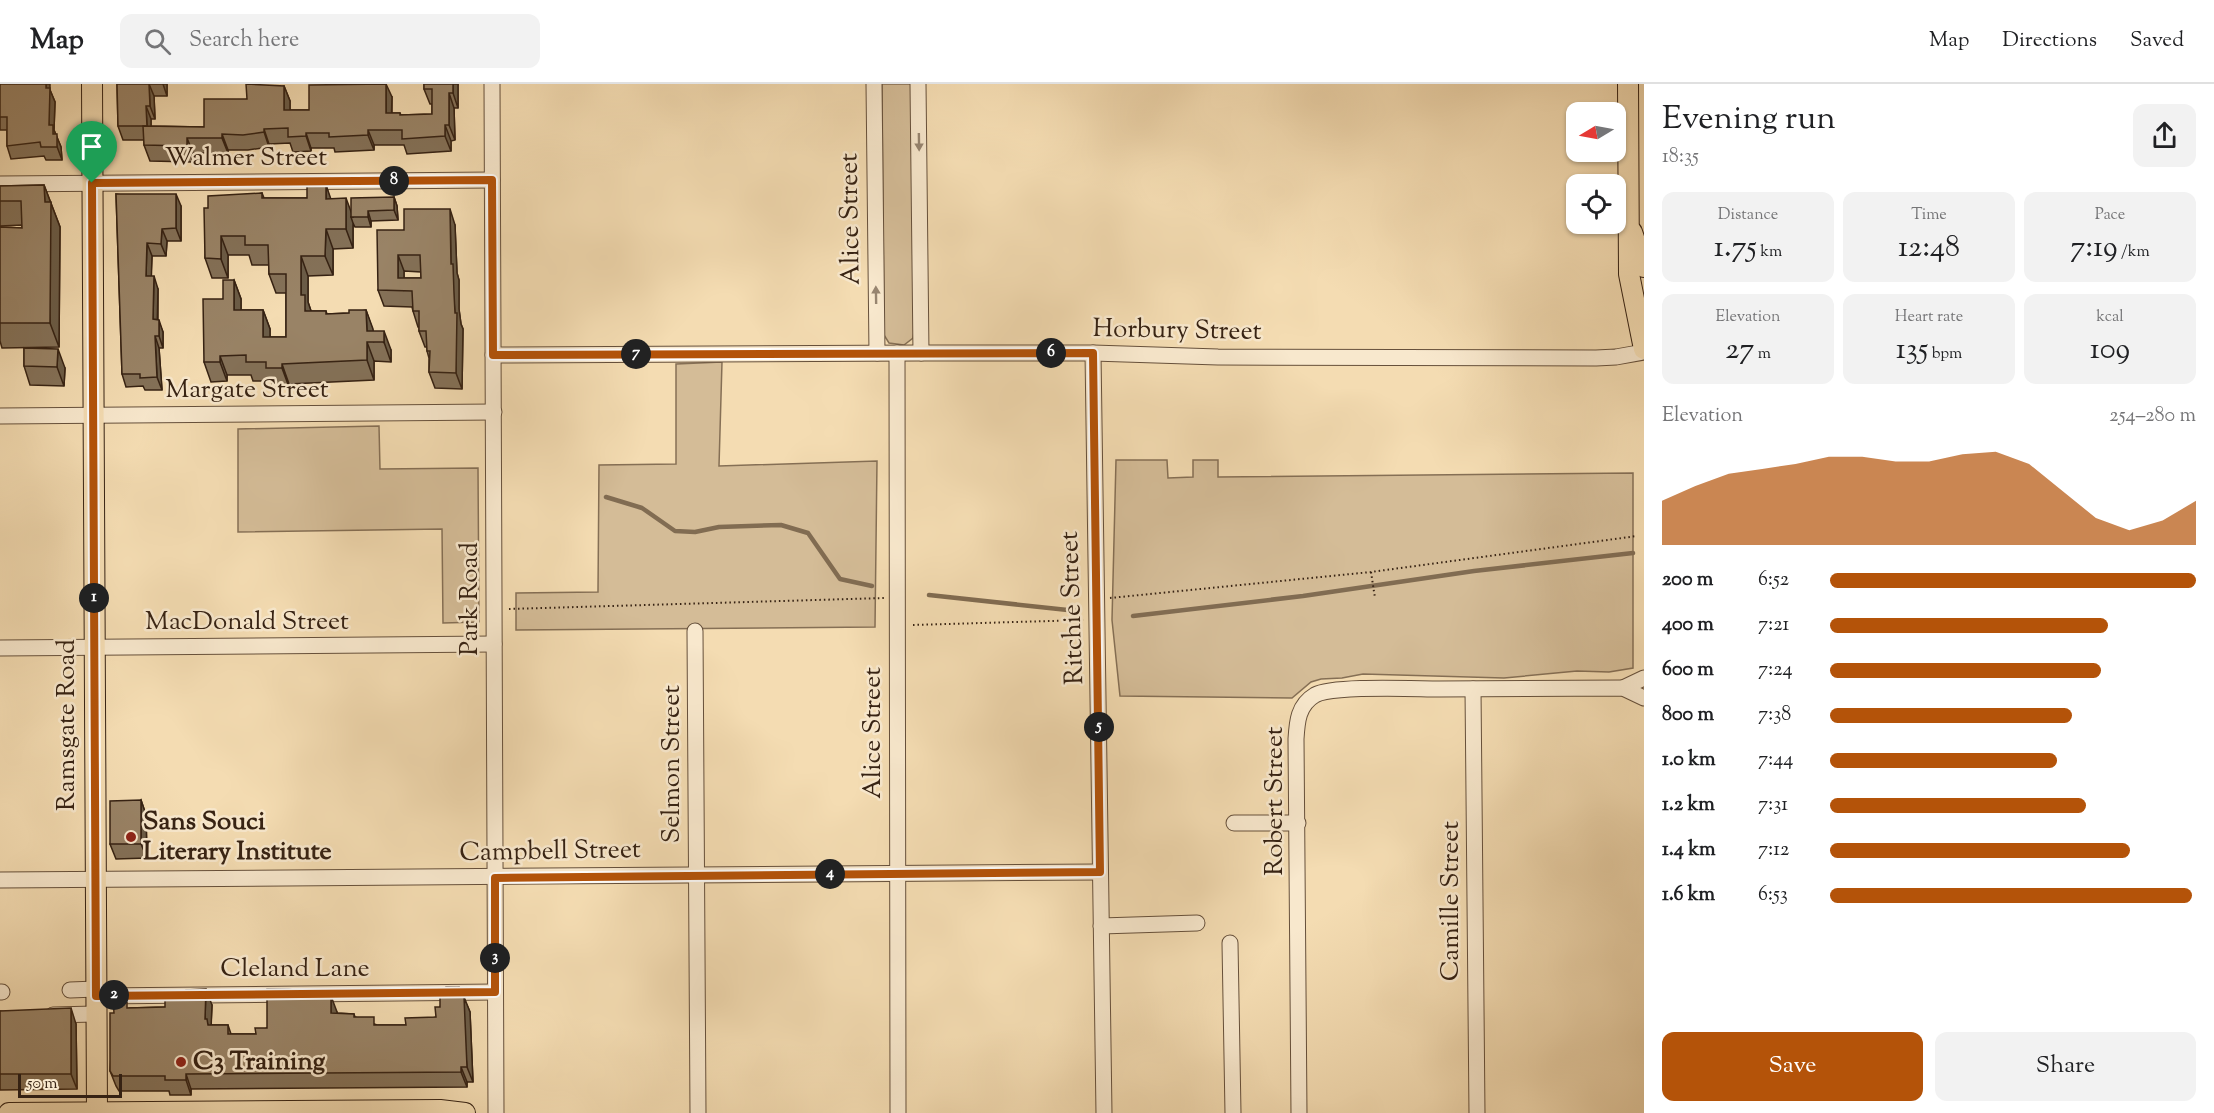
<!DOCTYPE html>
<html lang="en">
<head>
<meta charset="utf-8">
<style>
  body { margin:0; font-family:"Sorts Mill Goudy",serif; background:#f2f2f2; color:#202124; height:100vh; display:flex; flex-direction:column; font-size:22px; white-space:nowrap }
  * { box-sizing:border-box; margin:0 }
  p { font-size:20px; color:#757577 }
  .icon { flex:none; width:33px; height:33px; fill:none; stroke:currentColor; stroke-width:2; stroke-linecap:round; stroke-linejoin:round }
  .map { position:relative; flex:1; overflow:hidden }
  .drawer { display:flex; flex-direction:column; background:#fff; width:570px }
  .drawer>* { flex:none }
  .needle { width:39px; rotate:260deg }
  .controls { position:absolute; left:1566px; top:18px; display:grid; gap:12px }
  .controls a { display:grid; place-items:center; width:60px; height:60px; border-radius:12px; background:#fff; box-shadow:0 2px 4px #0004; font-size:30px }
  .scale { position:absolute; left:18px; bottom:15px; width:104px; box-sizing:border-box; padding-left:6px; border:3px solid #362213; border-top:0; font-size:16px; line-height:21px; white-space:nowrap; color:#362213; -webkit-text-stroke:4px #f8e8cd; paint-order:stroke }
  .pin { position:absolute; display:grid; place-items:center; width:51px; height:51px; color:#fff; margin:-62px -26px; border-radius:50% 50% 50% 0; rotate:-45deg; box-shadow:0 0 6px #0007 }
  .pin .icon { rotate:45deg }
  .km { position:absolute; width:30px; height:30px; margin:-15px; border-radius:50%; background:#222; color:#fff; font-size:16px; line-height:30px; text-align:center }
  .round { display:grid; place-items:center; flex:none; width:63px; height:63px; border-radius:12px; background:#f2f2f2 }
  .headline { display:flex; align-items:center; justify-content:space-between; height:102px; padding:0 18px }
  h1 { font-size:33px; font-weight:600; line-height:45px }
  .stats { display:grid; grid-template-columns:repeat(3,1fr); gap:9px; height:102px; padding:6px 18px }
  .stats div { display:grid; align-content:center; border-radius:12px; background:#f2f2f2; text-align:center }
  .stats b { font-size:30px; font-weight:600 }
  .stats small { font-size:16px; font-weight:400 }
  .stats p { font-size:16px }
  .chart { height:168px; padding:12px 18px }
  .chart p { display:flex; justify-content:space-between }
  .chart svg { width:100%; height:108px; margin-top:6px; fill:#b45309; opacity:.7 }
  .action { display:flex; gap:12px; margin-top:auto; padding:12px 18px }
  .action a { flex:1; height:69px; border-radius:12px; background:#b45309; color:#fff; font-size:24px; font-weight:600; line-height:69px; text-align:center }
  .action a+a { background:#f2f2f2; color:#202124 }
  ul { padding:0 18px; list-style:none; font-size:20px }
  li { display:grid; grid-template-columns:96px 72px 1fr; align-items:center; height:45px }
  li i { height:15px; border-radius:8px; background:#b45309 }
  header { display:flex; align-items:center; gap:36px; box-sizing:border-box; height:84px; padding:0 30px; background:#fff; border-bottom:2px solid #e0e0e0 }
  header strong { font-size:28px }
  nav { display:flex; gap:33px; margin-inline-start:auto; font-size:21px }
  .search { width:420px; height:54px; background:#f2f2f2; display:flex; align-items:center; gap:15px; box-sizing:border-box; padding:0 21px; border-radius:12px; color:#757577; font-size:22px }
  main { display:flex; flex:1; min-height:0 }
  .map>svg:first-child { display:block }
  .green { fill:#d4bc97; stroke:#856f55; stroke-width:1.5 }
  .lines { fill:none; stroke-linecap:round; stroke-linejoin:round }
  .stream { stroke:#816c52; stroke-width:4.5 }
  .minor-casing { stroke:#66503b; stroke-width:17 }
  .major-casing { stroke:#362213; stroke-width:22 }
  .path { stroke:#362213; stroke-width:2; stroke-dasharray:1.5 3; stroke-linecap:butt }
  .minor { stroke:#f8e8cd; stroke-width:15 }
  .major { stroke:#f4dcb2; stroke-width:20 }
  .wall { fill:#847158; stroke:#362213; stroke-width:1.5; fill-rule:evenodd }
  .shaded-wall { fill:#6b5c47; stroke:#362213; stroke-width:1.5 }
  .building { fill:#998366; stroke:#362213; stroke-width:1.5; fill-rule:evenodd }
  .oneway { fill:#978570 }
  .route-casing { stroke:#fff; stroke-width:12 }
  .route { stroke:#b45309; stroke-width:8 }
  .poi-dot { fill:#8f2418; stroke:#f8e8cd; stroke-width:2 }
  .labels { text-anchor:middle; dominant-baseline:central; stroke-width:5; stroke-linejoin:round; paint-order:stroke }
  .street-label { font-size:26px; fill:#362213; stroke:#f8e8cd }
  .poi-label { font-size:26px; font-weight:bold; fill:#362213; stroke:#f8e8cd; text-anchor:start }
</style>
</head>
<body>
<header>
<strong>Map</strong>
<div class="search"><svg class="icon" aria-label="search" viewBox="0 0 24 24"><circle cx="10" cy="10" r="6"/><path d="M15 15l6 6"/></svg>Search here</div>
<nav><a>Map</a><a>Directions</a><a>Saved</a></nav>
</header>
<main>
<div class="map">
<svg width="1644" height="1029" viewBox="0 0 1644 1029">
  <rect width="100%" height="100%" fill="#f4dcb2"/>
  <filter id="stains"><feTurbulence type="fractalNoise" baseFrequency=".00333" numOctaves="4"/><feColorMatrix values="0 0 0 0 .2 0 0 0 0 .09 0 0 0 0 .02 0 0 0 .5 -.17"/></filter>
  <radialGradient id="worn" r=".72"><stop offset=".6" stop-color="#630" stop-opacity="0"/><stop offset="1" stop-color="#630" stop-opacity=".3"/></radialGradient>
  <!-- green -->
  <g class="green">
    <path d="M882,0H911L914,248L913,254L904,261L889,259L884,251Z"/>
    <path d="M722,278L719,382L877,377L875,543L516,546V509L598,508L599,381L676,380V280Z"/>
    <path d="M379,342L380,385L478,384L479,538L443,539L442,445L238,448V345Z"/>
    <path d="M1116,376H1167L1168,394L1193,393V376H1218V393L1633,389V584L1609,588L1577,587L1504,594L1363,590L1342,594L1321,595L1311,598L1292,614L1120,612L1112,536Z"/>
  </g>
  <g class="lines">
    <!-- stream -->
    <g class="stream">
      <path d="M606,413L642,424L675,447L695,448L719,443L781,441L808,449L840,495L872,502"/>
      <path d="M929,511L1077,527"/>
      <path d="M1133,532L1303,512L1474,487L1633,469"/>
    </g>
    <!-- minor casing -->
    <g class="minor-casing">
      <g id="minor">
        <path d="M492,0L496,1029"/>
        <path d="M874,0L877,269"/>
        <path d="M918,0L921,269"/>
        <path d="M0,100L492,96"/>
        <path d="M897,269L898,1029"/>
        <path d="M1093,269L1104,1029"/>
        <path d="M493,271L921,269H1093L1218,273L1596,274L1616,273L1644,268"/>
        <path d="M0,332L494,328"/>
        <path d="M695,547L698,1029"/>
        <path d="M0,564L494,560"/>
        <path d="M1623,604L1644,594"/>
        <path d="M1473,605L1477,1029"/>
        <path d="M1234,739H1298"/>
        <path d="M0,796L1100,788"/>
        <path d="M1101,842L1197,839"/>
        <path d="M1230,859L1233,1029"/>
        <path d="M70,906L96,905"/>
        <path d="M0,908H2"/>
        <path d="M96,912L495,908"/>
        <path d="M53,931L95,930"/>
        <path d="M1299,1029L1296,655C1297,638 1298,621 1315,611C1333,601 1415,605 1439,605C1500,605 1561,604 1623,604L1644,614"/>
      </g>
    </g>
    <!-- major casing -->
    <g class="major-casing">
      <g id="major">
        <path d="M92,0L97,1029"/>
        <path d="M1628,0L1629,190L1644,265"/>
        <path d="M1632,148L1644,183"/>
        <path d="M9,1029L440,1026L465,1029"/>
      </g>
    </g>
    <!-- path -->
    <g class="path">
      <path d="M1371,488L1375,514"/>
      <path d="M1110,514L1371,488L1637,452"/>
      <path d="M509,525L884,514"/>
      <path d="M913,541L1084,536"/>
    </g>
    <!-- minor -->
    <use href="#minor" class="minor"/>
    <!-- major -->
    <use href="#major" class="major"/>
  </g>
  <!-- wall -->
  <g class="wall">
    <path d="M0,0L50,6L55,18L54,46L61,63L62,76H46L44,72L11,75L7,62V46H0Z"/>
    <path d="M117,0H167V12H154L155,35H151V42L204,43L247,15L284,2L290,17V26H309L392,13V29H400L401,31L432,30V20H430L424,5V0H458V24H454L455,56L451,57V67L407,70L404,61H374V66L335,68L334,64H311V67L293,68L290,59L269,60V63L248,66H228V69H193V78L150,77L144,61V56H123L118,42Z"/>
    <path d="M44,101L60,143L59,263L2,264L0,257V143L22,144V141L0,142V102Z"/>
    <path d="M326,101L330,115L351,129L394,113L397,122L398,136L371,137V143H355L353,139V164L333,165V191L308,192V218L311,227H326L327,230L349,229L366,226L373,247L391,266V278L374,277V296L289,300V303H273L271,297H253L251,291H227V297L211,298L204,278L223,215L234,196L241,215V226H263L270,245V253H286V209H276L269,190V181H252L249,171H228V194H212L205,174L208,124L262,109L264,114H307Z"/>
    <path d="M116,110L181,122V157H167L166,172H152L151,192L158,205V236L163,248V264H159L162,306H145L143,302L126,303L122,290Z"/>
    <path d="M455,141L457,189L459,196V225L461,240L463,245L462,305L435,304L429,288V274L427,267V263H425L419,247V243H418L413,227L412,223L384,222L378,206L404,146ZM404,187L421,188V194H404Z"/>
    <path d="M24,264L65,284L64,302L30,301L24,282Z"/>
    <path d="M141,716L146,731L147,774L116,775L110,760Z"/>
    <path d="M459,903L470,928L473,998H467V1003L191,1005V1011H170L169,1007H119L116,1002L110,987L114,929L130,924L165,923L212,921L211,941H228L231,950H256L267,944L296,912L337,928V929L354,930L355,933L377,941H406L436,933L446,908Z"/>
    <path d="M0,927L76,940L77,1005L0,1006Z"/>
  </g>
  <!-- shaded-wall -->
  <g class="shaded-wall">
    <path d="M46,0H50V6L55,18L54,46L61,63L62,76L49,41Z"/>
    <path d="M149,0L154,12L155,35L150,22Z"/>
    <path d="M163,0H167V12Z"/>
    <path d="M386,0L392,13L391,44L386,29Z"/>
    <path d="M453,0H458V24L453,9Z"/>
    <path d="M284,2L290,17V41L284,26Z"/>
    <path d="M449,9L454,24L455,56L449,41Z"/>
    <path d="M146,22L151,35V56L147,42Z"/>
    <path d="M445,41L451,57V67L445,52Z"/>
    <path d="M264,45L269,60V63L264,48Z"/>
    <path d="M368,46L374,61V66L368,51Z"/>
    <path d="M306,49L311,64V67L306,52Z"/>
    <path d="M222,50L228,66V69L222,54Z"/>
    <path d="M187,54L193,69V78L187,62Z"/>
    <path d="M44,101L60,143L59,263L50,239Z"/>
    <path d="M326,101L333,121L326,115Z"/>
    <path d="M176,110L181,122V157L176,144Z"/>
    <path d="M394,113L397,122L398,136L394,126Z"/>
    <path d="M346,114L353,133H351L353,139V164L346,145Z"/>
    <path d="M450,125L455,141L457,189L459,196V225L461,240L463,245L462,305L456,289L455,229L451,180Z"/>
    <path d="M368,127L371,137V143L368,133Z"/>
    <path d="M162,145L167,157L166,172L161,160Z"/>
    <path d="M326,145L333,165V191L325,172Z"/>
    <path d="M221,152L228,171V194L221,175Z"/>
    <path d="M147,159L152,172L151,205L146,192Z"/>
    <path d="M398,171L404,187V207L398,194Z"/>
    <path d="M301,172L308,192V218L312,230L305,227L301,211Z"/>
    <path d="M154,192L158,205L157,248L153,235Z"/>
    <path d="M234,196L241,215V246L234,226Z"/>
    <path d="M263,226L270,245V272L263,253Z"/>
    <path d="M366,226L373,245L374,258L367,247Z"/>
    <path d="M159,236L163,248V264L159,252Z"/>
    <path d="M384,247L391,266V278L384,258Z"/>
    <path d="M155,252L159,264L162,306L157,293Z"/>
    <path d="M367,258L374,277V296L367,276Z"/>
    <path d="M58,265L65,284L64,302L57,283Z"/>
    <path d="M220,272L227,291V297L220,278Z"/>
    <path d="M282,280L289,300V303L282,284Z"/>
    <path d="M141,716L146,731L147,774L141,760Z"/>
    <path d="M459,903L465,919L464,913L470,928L473,998L467,983Z"/>
    <path d="M206,905L212,921L211,945L213,950L205,935Z"/>
    <path d="M331,912L337,928V945L331,929Z"/>
    <path d="M71,924L76,940L77,1005L71,990Z"/>
    <path d="M461,983L467,998V1003L461,988Z"/>
    <path d="M186,990L191,1005V1011L186,996Z"/>
  </g>
  <!-- building -->
  <g class="building">
    <path d="M0,0H46V4H50L49,41H53V50H57V63H41L40,58L7,62V33H0Z"/>
    <path d="M117,0H149L150,22H146L147,42H118Z"/>
    <path d="M246,0L284,2V26H309V1L386,0V29H400V31L432,30V5H424V0H453V9H449V41H445V52L402,55V46H368V51L329,53V49H306V52L288,53V44L264,45V48L243,51L222,50V54H187V62L144,61L143,42L204,43V15H247Z"/>
    <path d="M44,101L45,118H51L50,239H0V143L22,144L21,117H0V102Z"/>
    <path d="M326,101V115L346,114V145H326L325,172H301V211H305V227H326V230L349,229V226H366L367,247H384V258H367V276L282,280V284H266V278H246V271L220,272V278H204L203,215H223V196H234V226H263V253H286V190H269L268,161H245V152H221V175L205,174L204,124H208V112L262,109V114H307V102Z"/>
    <path d="M116,110H176V144L162,145L161,160L147,159L146,192H154L153,235L159,236V252H155L157,293L140,294V290H122Z"/>
    <path d="M394,113V126L368,127V133H351V114Z"/>
    <path d="M404,125H450L451,180H453L454,209L455,229H457L456,289L429,288L430,267H427L426,247H419V227H413L412,207L378,206L377,146H404ZM398,171H420L421,194H398Z"/>
    <path d="M24,264L58,265L57,283L24,282Z"/>
    <path d="M141,716V760H110V717Z"/>
    <path d="M446,903H459L462,913H464L467,983H461V988L186,990V996H165V992H113L110,987V929H114L113,916H127V924L165,923V916H186V906L206,905L205,935H207L208,941H228V950H256L255,944H267V905H289L294,906V912H331V929L354,930V933H374V941H406L405,934L436,933L435,923H440V908H446Z"/>
    <path d="M71,924V990H0V927Z"/>
  </g>
  <!-- one-way arrows -->
  <defs><path id="oneway-solid" d="M-6-.8H1V-3.2L6.5 0L1 3.2V.8H-6Z" transform="scale(1.5)"/></defs>
  <g class="oneway">
    <use href="#oneway-solid" transform="translate(919 58) rotate(89)"/>
    <use href="#oneway-solid" transform="translate(876 211) rotate(-91)"/>
  </g>
  <g class="lines">
    <!-- route casing -->
    <g class="route-casing">
      <path id="route" d="M492,96L493,271L1093,269L1100,788L495,794V908L96,912L92,99Z"/>
    </g>
    <!-- route -->
    <use href="#route" class="route"/>
  </g>
  <!-- markers -->
  <g class="poi-dot">
    <circle cx="131" cy="753" r="6"/>
    <circle cx="181" cy="978" r="6"/>
  </g>
  <g class="labels">
    <!-- street labels -->
    <g class="street-label">
      <text x="246" y="74">Walmer Street</text>
      <text transform="translate(851 135) rotate(-91)">Alice Street</text>
      <text transform="translate(1177 247) rotate(1)">Horbury Street</text>
      <text x="247" y="306">Margate Street</text>
      <text transform="translate(470 515) rotate(-90)">Park Road</text>
      <text transform="translate(1073 524) rotate(-92)">Ritchie Street</text>
      <text x="247" y="538">MacDonald Street</text>
      <text transform="translate(67 641) rotate(-90)">Ramsgate Road</text>
      <text transform="translate(873 649) rotate(-90)">Alice Street</text>
      <text transform="translate(672 680) rotate(-90)">Selmon Street</text>
      <text transform="translate(1275 717) rotate(-90)">Robert Street</text>
      <text transform="translate(550 768) rotate(-1)">Campbell Street</text>
      <text transform="translate(1451 817) rotate(-90)">Camille Street</text>
      <text x="295" y="885">Cleland Lane</text>
    </g>
    <!-- poi labels -->
    <g class="poi-label">
      <text x="143" y="738">Sans Souci<tspan x="143" dy="30">Literary Institute</tspan></text>
      <text x="193" y="978">C3 Training</text>
    </g>
  </g>
  <rect width="100%" height="100%" filter="url(#stains)"/>
  <rect width="100%" height="100%" fill="url(#worn)"/>
</svg>
<div class="controls">
<a><svg class="needle" viewBox="-14 -14 28 28"><path d="M0-13l5 13h-10z" fill="#e53935"/><path d="M0 13l5-13h-10z" fill="#757577"/></svg></a>
<a><svg class="icon" aria-label="locate" viewBox="0 0 24 24"><circle cx="12" cy="12" r="6"/><path d="M12 2v4M12 18v4M2 12h4M18 12h4"/></svg></a>
</div>
<div class="scale">50 m</div>
<div class="pin" style="left:92px;top:99px;background:#1e9e55"><svg class="icon" aria-label="arrive" viewBox="0 0 24 24"><path d="M6 21V4h12l-3 4 3 4H6"/></svg></div>
<b class="km" style="left:94px;top:514px">1</b>
<b class="km" style="left:114px;top:911px">2</b>
<b class="km" style="left:495px;top:874px">3</b>
<b class="km" style="left:830px;top:790px">4</b>
<b class="km" style="left:1099px;top:643px">5</b>
<b class="km" style="left:1051px;top:269px">6</b>
<b class="km" style="left:636px;top:270px">7</b>
<b class="km" style="left:394px;top:97px">8</b>
</div>
<section class="drawer">
<div class="headline"><div><h1>Evening run</h1><p>18:35</p></div><a class="round"><svg class="icon" aria-label="share" viewBox="0 0 24 24"><path d="M12 15V3M7 8l5-5 5 5M5 13v7h14v-7"/></svg></a></div>
<div class="stats">
<div><p>Distance</p><b>1.75<small> km</small></b></div>
<div><p>Time</p><b>12:48</b></div>
<div><p>Pace</p><b>7:19<small> /km</small></b></div>
</div>
<div class="stats">
<div><p>Elevation</p><b>27<small> m</small></b></div>
<div><p>Heart rate</p><b>135<small> bpm</small></b></div>
<div><p>kcal</p><b>109</b></div>
</div>
<div class="chart"><p><span>Elevation</span>254–280 m</p>
<svg viewBox="0 0 160 44" preserveAspectRatio="none"><path d="M0 44V26L10 20L20 15L30 13L40 11L50 8L60 8L70 10L80 10L90 7L100 6L110 11L120 22L130 33L140 38L150 34L160 26V44z"/></svg>
</div>
<ul>
<li><b>200 m</b>6:52<i style="width:100%"></i></li>
<li><b>400 m</b>7:21<i style="width:76%"></i></li>
<li><b>600 m</b>7:24<i style="width:74%"></i></li>
<li><b>800 m</b>7:38<i style="width:66%"></i></li>
<li><b>1.0 km</b>7:44<i style="width:62%"></i></li>
<li><b>1.2 km</b>7:31<i style="width:70%"></i></li>
<li><b>1.4 km</b>7:12<i style="width:82%"></i></li>
<li><b>1.6 km</b>6:53<i style="width:99%"></i></li>
</ul>
<div class="action"><a>Save</a><a>Share</a></div>
</section>
</main>
</body>
</html>
